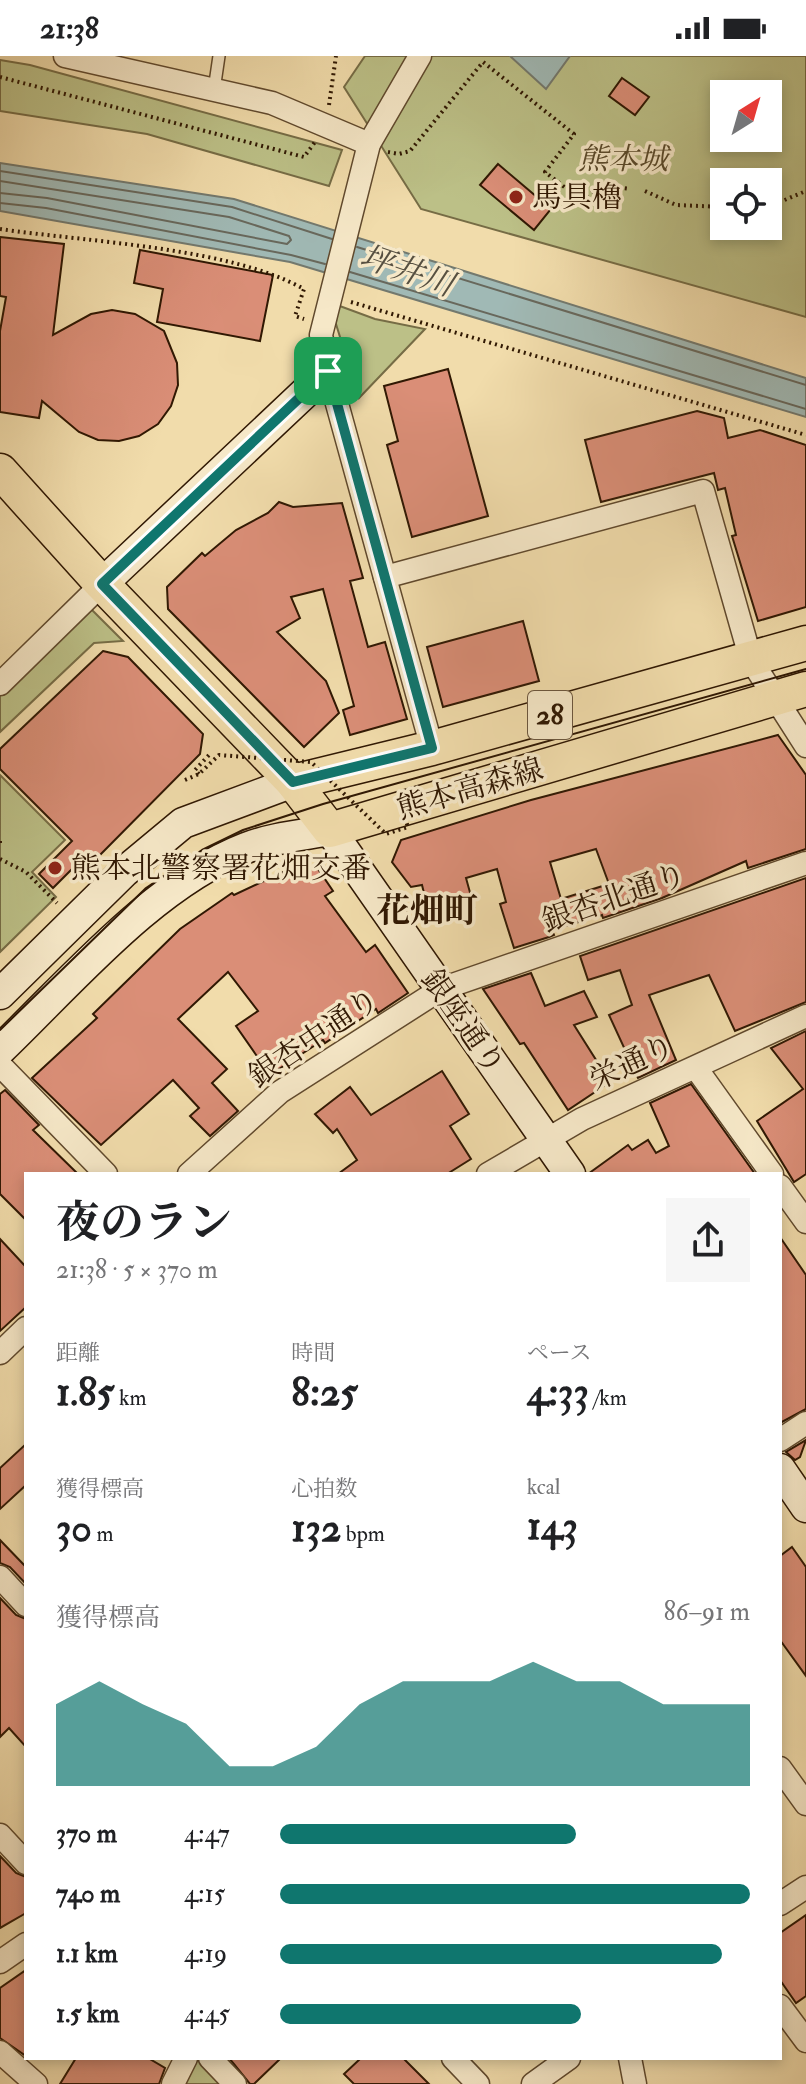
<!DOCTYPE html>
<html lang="ja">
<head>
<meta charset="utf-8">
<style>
  body { margin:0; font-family:"IM FELL Double Pica","Noto Serif JP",serif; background:#f6f6f6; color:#202124; height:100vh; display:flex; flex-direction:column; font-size:30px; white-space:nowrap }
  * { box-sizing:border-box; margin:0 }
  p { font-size:26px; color:#757577 }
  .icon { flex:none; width:44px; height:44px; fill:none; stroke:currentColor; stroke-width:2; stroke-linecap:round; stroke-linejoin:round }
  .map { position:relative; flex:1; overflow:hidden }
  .details { position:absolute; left:24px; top:1116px; width:758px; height:888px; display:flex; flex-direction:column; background:#fff; border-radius:0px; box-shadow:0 4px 12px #0003 }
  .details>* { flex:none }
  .needle { width:52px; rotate:37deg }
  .tools { position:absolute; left:710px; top:24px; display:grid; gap:16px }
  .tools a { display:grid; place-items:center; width:72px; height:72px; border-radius:0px; background:#fff; box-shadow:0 4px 12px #0003; font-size:40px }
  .pin { position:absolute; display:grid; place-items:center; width:68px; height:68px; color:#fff; margin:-34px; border-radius:16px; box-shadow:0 4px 12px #0006 }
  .round { display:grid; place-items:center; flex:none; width:84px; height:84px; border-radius:0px; background:#f6f6f6 }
  .headline { display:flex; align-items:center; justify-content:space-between; height:136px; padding:0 32px }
  h1 { font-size:44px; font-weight:700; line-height:60px }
  .stats { display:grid; grid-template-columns:repeat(3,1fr); gap:12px; height:136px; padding:8px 32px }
  .stats div { display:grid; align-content:center }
  .stats b { font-size:40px; font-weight:700 }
  .stats small { font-size:22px; font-weight:400 }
  .stats p { font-size:22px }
  .chart { height:224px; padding:16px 32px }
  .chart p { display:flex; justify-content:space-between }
  .chart svg { width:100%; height:144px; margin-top:8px; fill:#0f766e; opacity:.7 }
  ul { padding:0 32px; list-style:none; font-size:26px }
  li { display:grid; grid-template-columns:128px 96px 1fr; align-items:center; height:60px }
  li i { height:20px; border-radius:10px; background:#0f766e }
  .status { display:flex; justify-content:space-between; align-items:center; height:56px; padding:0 40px; background:#fff; direction:ltr }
  .status svg { height:22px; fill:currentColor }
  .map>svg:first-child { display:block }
  .green { fill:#bcc087; stroke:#766c45; stroke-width:2; fill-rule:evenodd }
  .water { fill:#a0b9b5; stroke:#73796e; stroke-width:2 }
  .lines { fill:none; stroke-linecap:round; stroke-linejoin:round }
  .shore { stroke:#68685c; stroke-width:2 }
  .building { fill:#da8e77; stroke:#301803; stroke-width:2; fill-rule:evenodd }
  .lane-casing { stroke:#60492d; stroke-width:14 }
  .street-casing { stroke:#60492d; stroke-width:25 }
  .secondary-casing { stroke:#301803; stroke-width:33 }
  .primary-casing { stroke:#301803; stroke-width:37 }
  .path { stroke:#301803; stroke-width:4; stroke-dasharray:2 4; stroke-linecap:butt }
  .lane { stroke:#f6e8c8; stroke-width:11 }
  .street { stroke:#f6e8c8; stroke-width:22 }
  .secondary { stroke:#f6e8c8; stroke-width:30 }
  .primary { stroke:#f1dcab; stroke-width:34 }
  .tram { stroke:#301803; stroke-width:2 }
  .path-bridge { stroke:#301803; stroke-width:4; stroke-dasharray:2 4; stroke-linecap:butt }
  .route-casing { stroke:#fff; stroke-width:16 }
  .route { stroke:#0f766e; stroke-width:10 }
  .poi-dot { fill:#8f2418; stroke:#f6e8c8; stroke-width:3 }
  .labels { text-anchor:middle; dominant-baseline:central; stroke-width:7; stroke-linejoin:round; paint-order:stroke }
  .shield { fill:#f6e8c8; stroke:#6b563e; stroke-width:2 }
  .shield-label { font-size:28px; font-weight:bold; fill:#301803 }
  .park-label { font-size:30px; font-style:italic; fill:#5a4a2b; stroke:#f6e8c8 }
  .poi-label { font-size:30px; fill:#301803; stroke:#f6e8c8; text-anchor:start }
  .street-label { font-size:30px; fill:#301803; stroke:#f6e8c8 }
  .water-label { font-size:32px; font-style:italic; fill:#575041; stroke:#f6e8c8 }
  .quarter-label { font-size:34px; font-weight:bold; fill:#301803; stroke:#f6e8c8 }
</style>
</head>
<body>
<div class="status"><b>21:38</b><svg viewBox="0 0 49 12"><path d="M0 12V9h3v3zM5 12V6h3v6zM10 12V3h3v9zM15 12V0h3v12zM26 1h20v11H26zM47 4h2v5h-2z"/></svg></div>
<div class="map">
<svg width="806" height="2028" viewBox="0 0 806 2028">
  <rect width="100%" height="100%" fill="#f1dcab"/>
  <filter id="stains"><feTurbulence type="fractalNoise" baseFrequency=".0025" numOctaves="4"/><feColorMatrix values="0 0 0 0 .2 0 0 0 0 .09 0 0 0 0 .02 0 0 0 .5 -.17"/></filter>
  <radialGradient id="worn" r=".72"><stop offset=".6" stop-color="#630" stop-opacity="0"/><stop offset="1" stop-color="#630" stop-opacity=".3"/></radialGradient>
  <!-- green -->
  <g class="green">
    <path d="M365,0H806V261L421,153L344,31ZM724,38H768V82H724ZM724,126H768V170H724Z"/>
    <path d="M0,4L30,9L342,94L329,130L147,78L0,55Z"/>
    <path d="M337,249L375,263L425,273L359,342L336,268Z"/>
    <path d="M84,546L123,585L94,587L0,676V628Z"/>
    <path d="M0,719L65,784L32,816L56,841L0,896Z"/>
    <path d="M194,2002H200L225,2028H182Z"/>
  </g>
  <!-- water -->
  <g class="water">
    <path d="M510,0H570L546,33Z"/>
    <path d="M0,107L234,143L806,322V361L290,206L0,155Z"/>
  </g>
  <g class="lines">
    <!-- shore -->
    <g class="shore">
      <path d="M0,115L232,151L332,183"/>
      <path d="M0,125L229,161L289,180L291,184L287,188L47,142L0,137"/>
      <path d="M0,147L46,152L291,199L325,208"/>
      <path d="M357,191L806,329"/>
      <path d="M350,216L806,353"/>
    </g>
  </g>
  <!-- building -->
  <g class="building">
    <path d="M622,22L649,41L635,59L609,40Z"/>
    <path d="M498,108L551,153L534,174L480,129Z"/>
    <path d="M0,181L64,188L53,279L91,258L112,254L135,258L164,275L177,307L178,329L171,350L158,368L139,380L119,385L98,384L79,376L42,345L39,362L0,356V275L6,241L0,240Z"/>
    <path d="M140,194L273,219L260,285L157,266L163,233L134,227Z"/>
    <path d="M448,313L488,460L412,481L387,389L398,385L384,330Z"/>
    <path d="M697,355L724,362L728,382L760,374L806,389V551L758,565L732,480L736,479L725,432L718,434L714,417L601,446L585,384Z"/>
    <path d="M279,446L293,451L342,447L363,522L350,525L368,591L385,586L407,663L350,679L343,654L354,650L323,533L291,541L300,562L277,576L326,625L339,657L304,691L168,553L167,531L202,497L205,500L236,474L268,457Z"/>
    <path d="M523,565L539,625L443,651L427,591Z"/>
    <path d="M103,595L128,601L203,678L200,698L93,806L86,799L53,832L39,818L72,785L0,713V693Z"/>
    <path d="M778,679L806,719V793L748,812L746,805L662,842L603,862L602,859L552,874L554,879L549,881L514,892L500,848L506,846L497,813L466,822L474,851L430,862L422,829L411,831L392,806L401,784L531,744ZM596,793L609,828L561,843L550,806Z"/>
    <path d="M298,809L318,813L333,835L325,840L366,896L375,889L408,937L378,957L376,953L325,987L323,984L270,1019L236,970L258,955L228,916L178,963L227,1013L212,1027L238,1055L210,1080L190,1060L199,1052L173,1024L101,1089L32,1022L97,962L93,958L180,873L232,837L234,839Z"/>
    <path d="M806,822V946L735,975L709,919L649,939L676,1004L638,1022L609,959L632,949L620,914L588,924L580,900Z"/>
    <path d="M531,917L545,950L584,935L597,961L574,969L610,1026L568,1054L524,987L520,988L483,933Z"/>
    <path d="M806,975V1118L794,1126L757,1065L803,1033L771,992Z"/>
    <path d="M442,1015L469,1058L450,1070L471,1103L447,1118H338L357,1104L337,1073L333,1077L315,1058L350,1031L371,1059Z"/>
    <path d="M691,1028L755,1118H588L628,1089L632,1094L648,1084L656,1097L669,1090L650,1047Z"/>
    <path d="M5,1034L39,1069L33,1074L78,1118H26V1164L0,1138V1038Z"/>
    <path d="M780,1181L806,1219V1353L780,1367Z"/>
    <path d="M0,1183L26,1211V1251L0,1275Z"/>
    <path d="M806,1384L800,1401L795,1404L786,1396Z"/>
    <path d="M26,1388V1429L0,1453V1412Z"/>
    <path d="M0,1484L26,1511V1528L10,1511L0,1507Z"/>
    <path d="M792,1491L806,1511V1620L780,1584V1500Z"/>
    <path d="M0,1542L16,1559L26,1563V1691L9,1672L0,1681Z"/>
    <path d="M0,1800L16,1817L26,1821V1857L0,1872Z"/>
    <path d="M806,1859V1940L796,1947L780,1924V1877Z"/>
    <path d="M26,1914V2000L0,1982V1932Z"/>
    <path d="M76,2002H148L165,2012L159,2028H60Z"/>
    <path d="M229,2002H281L254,2028H250Z"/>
    <path d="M361,2002H403L429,2028H354L344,2018Z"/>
  </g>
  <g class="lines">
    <!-- lane casing -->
    <g class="lane-casing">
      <path id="lane" d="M214,34L219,0"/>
    </g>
    <!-- street casing -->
    <g class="street-casing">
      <g id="street">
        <path d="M65,0L272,47L369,88"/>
        <path d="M420,0L369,88L321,279L328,315L432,692"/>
        <path d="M385,521L703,435L751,604L806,690"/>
        <path d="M0,628L102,528"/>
        <path d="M0,1009L106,1118"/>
        <path d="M696,1012L772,1118"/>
        <path d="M189,1118L280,1036L441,933L806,807"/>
        <path d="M488,1118L582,1063L806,960"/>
        <path d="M780,1130L806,1166"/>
        <path d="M0,1297L26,1272"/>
        <path d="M780,1384L806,1367"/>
        <path d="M0,1521L26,1549"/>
        <path d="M780,1712L806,1748"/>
        <path d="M0,1779L26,1807"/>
        <path d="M780,1848L806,1831"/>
        <path d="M0,1906L26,1888"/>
        <path d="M780,1950L806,1985"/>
        <path d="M0,1996L36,2028"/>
        <path d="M210,2002L235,2028"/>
        <path d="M453,2002L478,2028"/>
        <path d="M630,2002L635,2028"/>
        <path d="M173,2028L186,2002"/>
        <path d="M533,2028L569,2002"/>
      </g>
    </g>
    <!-- secondary casing -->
    <g class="secondary-casing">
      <g id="secondary">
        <path d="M102,528L328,315"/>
        <path d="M0,938L124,816L183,767L293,726"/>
        <path d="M0,994C71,926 153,828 246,792C271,782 303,779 330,774L570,1118"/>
        <path d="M780,1413L806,1451"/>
      </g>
    </g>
    <!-- primary casing -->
    <g class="primary-casing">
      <g id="primary">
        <path d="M0,415L102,528L293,726L330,774L806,633"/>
        <path d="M293,726L432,692L806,587"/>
      </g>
    </g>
    <!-- path -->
    <g class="path">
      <path d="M0,21L304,101L315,86"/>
      <path d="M329,49L336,0"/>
      <path d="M388,96L399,98L410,95L483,6L574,78L545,116L581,144L602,129L630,133"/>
      <path d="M645,135L676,149L724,151"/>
      <path d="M768,151L806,135"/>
      <path d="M0,173C88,186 228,191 304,233L295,260L304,263"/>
      <path d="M351,246L806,379"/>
      <path d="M199,718L195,714L209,699"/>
      <path d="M0,785V789"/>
      <path d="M0,803L26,816L57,847"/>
    </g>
    <!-- lane -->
    <use href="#lane" class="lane"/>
    <!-- street -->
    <use href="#street" class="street"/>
    <!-- secondary -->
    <use href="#secondary" class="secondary"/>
    <!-- primary -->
    <use href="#primary" class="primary"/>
    <!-- tram -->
    <path class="tram" d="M0,974L146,832L202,794L243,774L323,748L806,613"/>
    <!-- path-bridge -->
    <path class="path-bridge" d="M185,724L199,718L219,699L311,706L386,778L408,771L406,765"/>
  </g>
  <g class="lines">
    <!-- route casing -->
    <g class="route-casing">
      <path id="route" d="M328,315L432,692L293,726L102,528Z"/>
    </g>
    <!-- route -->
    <use href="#route" class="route"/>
  </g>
  <!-- markers -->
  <g class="poi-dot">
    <circle cx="516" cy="141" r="8"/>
    <circle cx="55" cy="812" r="8"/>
  </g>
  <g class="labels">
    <!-- shield labels -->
    <rect class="shield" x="528" y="635" width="44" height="48" rx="6"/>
    <g class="shield-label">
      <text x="550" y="659">28</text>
    </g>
    <!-- park labels -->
    <g class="park-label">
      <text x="623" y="103">熊本城</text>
    </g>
    <!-- poi labels -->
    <g class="poi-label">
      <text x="532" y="141">馬具櫓</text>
      <text x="71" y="812">熊本北警察署花畑交番</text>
    </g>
    <!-- street labels -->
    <g class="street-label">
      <text transform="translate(470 733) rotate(-16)">熊本高森線</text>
      <text transform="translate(614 842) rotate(-19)">銀杏北通り</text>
      <text transform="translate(463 966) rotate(55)">銀座通り</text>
      <text transform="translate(314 982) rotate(-34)">銀杏中通り</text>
      <text transform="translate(632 1007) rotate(-25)">栄通り</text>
    </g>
    <!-- water labels -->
    <g class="water-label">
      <text transform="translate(407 215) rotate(19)">坪井川</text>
    </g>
    <!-- quarter labels -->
    <g class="quarter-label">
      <text x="427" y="855">花畑町</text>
    </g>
  </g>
  <rect width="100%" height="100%" filter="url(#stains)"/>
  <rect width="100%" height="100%" fill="url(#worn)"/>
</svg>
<div class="tools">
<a><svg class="needle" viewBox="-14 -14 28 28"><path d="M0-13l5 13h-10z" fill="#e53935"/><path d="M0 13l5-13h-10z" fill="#757577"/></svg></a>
<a><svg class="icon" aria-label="locate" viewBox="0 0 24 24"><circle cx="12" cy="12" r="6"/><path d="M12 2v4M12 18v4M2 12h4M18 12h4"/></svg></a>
</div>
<div class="pin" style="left:328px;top:315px;background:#1e9e55"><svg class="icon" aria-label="arrive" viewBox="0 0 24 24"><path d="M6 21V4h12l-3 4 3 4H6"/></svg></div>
<section class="details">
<div class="headline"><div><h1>夜のラン</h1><p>21:38 · 5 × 370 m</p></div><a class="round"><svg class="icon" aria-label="share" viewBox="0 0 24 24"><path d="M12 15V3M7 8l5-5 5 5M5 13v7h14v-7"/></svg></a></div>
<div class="stats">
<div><p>距離</p><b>1.85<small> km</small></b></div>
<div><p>時間</p><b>8:25</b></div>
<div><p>ペース</p><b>4:33<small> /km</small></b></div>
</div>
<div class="stats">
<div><p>獲得標高</p><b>30<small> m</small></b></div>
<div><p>心拍数</p><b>132<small> bpm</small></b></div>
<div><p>kcal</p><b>143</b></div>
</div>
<div class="chart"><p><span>獲得標高</span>86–91 m</p>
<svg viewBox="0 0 160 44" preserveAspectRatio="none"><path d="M0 44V19L10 12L20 19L30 25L40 38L50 38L60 32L70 19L80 12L90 12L100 12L110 6L120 12L130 12L140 19L150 19L160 19V44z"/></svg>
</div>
<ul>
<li><b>370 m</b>4:47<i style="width:63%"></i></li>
<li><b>740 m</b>4:15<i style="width:100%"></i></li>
<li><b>1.1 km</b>4:19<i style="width:94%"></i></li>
<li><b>1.5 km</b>4:45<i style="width:64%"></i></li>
</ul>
</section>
</div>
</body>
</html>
